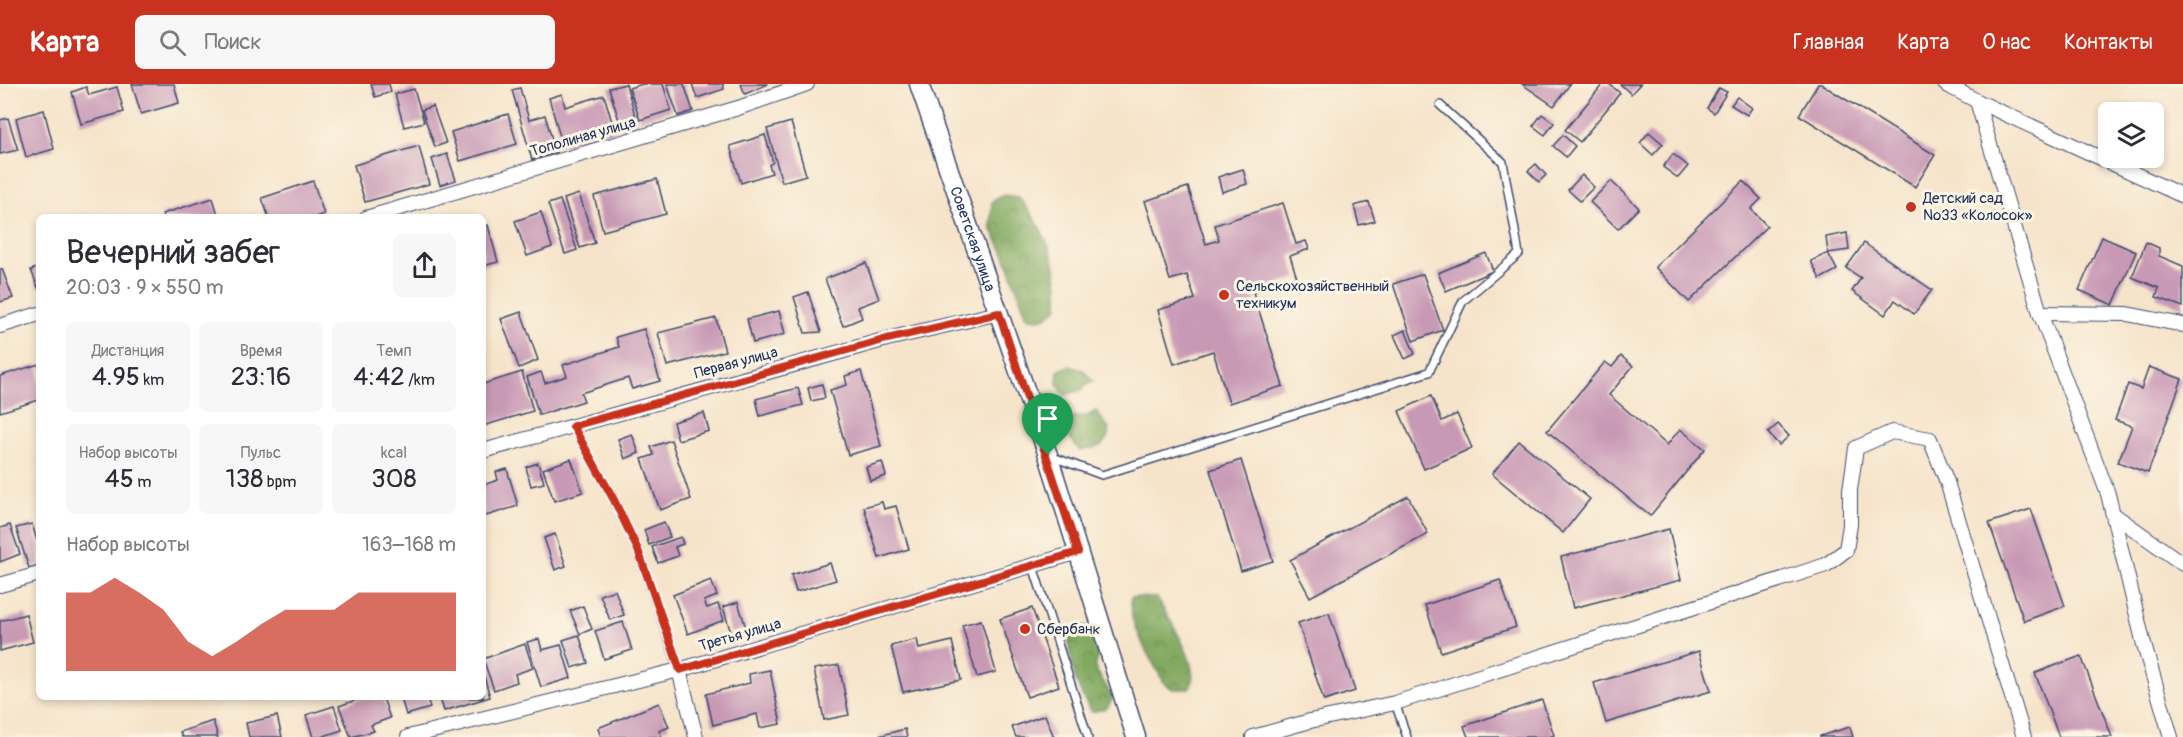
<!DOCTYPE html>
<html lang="ru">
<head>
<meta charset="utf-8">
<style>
  body { margin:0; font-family:Pangolin,sans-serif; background:#f7f7f7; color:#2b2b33; height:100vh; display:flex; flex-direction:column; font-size:22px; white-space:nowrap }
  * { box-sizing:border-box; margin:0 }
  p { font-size:20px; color:#7c7c81 }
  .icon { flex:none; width:33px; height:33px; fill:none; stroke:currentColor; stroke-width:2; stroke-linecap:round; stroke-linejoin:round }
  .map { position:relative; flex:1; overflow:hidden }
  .panel { position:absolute; left:36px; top:130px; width:450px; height:486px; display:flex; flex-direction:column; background:#fff; border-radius:9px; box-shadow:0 3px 9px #0003 }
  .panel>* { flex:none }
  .tools { position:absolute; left:2098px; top:18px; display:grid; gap:12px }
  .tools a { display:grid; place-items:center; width:66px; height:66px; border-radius:9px; background:#fff; box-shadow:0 3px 9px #0003; font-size:30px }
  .pin { position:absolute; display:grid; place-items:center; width:51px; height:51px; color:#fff; margin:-62px -26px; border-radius:50% 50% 50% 0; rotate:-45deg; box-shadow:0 0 6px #0007 }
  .pin .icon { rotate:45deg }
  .round { display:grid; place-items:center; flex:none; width:63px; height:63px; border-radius:9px; background:#f7f7f7 }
  .head { display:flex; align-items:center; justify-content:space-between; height:102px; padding:0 30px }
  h1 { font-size:33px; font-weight:600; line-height:45px }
  .stats { display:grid; grid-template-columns:repeat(3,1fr); gap:9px; height:102px; padding:6px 30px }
  .stats div { display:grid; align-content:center; border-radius:9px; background:#f7f7f7; text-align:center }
  .stats b { font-size:26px; font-weight:600 }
  .stats small { font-size:16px; font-weight:400 }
  .stats p { font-size:16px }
  .chart { height:168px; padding:12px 30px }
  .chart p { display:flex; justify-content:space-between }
  .chart svg { width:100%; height:108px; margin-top:6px; fill:#c8321e; opacity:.7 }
  header { display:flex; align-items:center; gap:36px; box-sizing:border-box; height:84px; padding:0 30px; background:#c8321e; color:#fff }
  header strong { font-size:28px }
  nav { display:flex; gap:33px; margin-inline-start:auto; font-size:21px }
  .search { width:420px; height:54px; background:#f7f7f7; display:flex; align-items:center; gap:15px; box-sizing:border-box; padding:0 21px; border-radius:9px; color:#7c7c81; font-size:22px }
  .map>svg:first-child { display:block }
  .forest { fill:url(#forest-crowns); stroke:#4e6c5e; stroke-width:1.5 }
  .building { fill:#c899b5 }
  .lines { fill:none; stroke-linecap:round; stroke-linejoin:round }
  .lane-casing { stroke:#3c4a6e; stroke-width:10 }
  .street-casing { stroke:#3c4a6e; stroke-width:16 }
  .secondary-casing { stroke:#3c4a6e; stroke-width:21 }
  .lane { stroke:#fff; stroke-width:7 }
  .street { stroke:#fff; stroke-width:14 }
  .secondary { stroke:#fff; stroke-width:18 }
  .route-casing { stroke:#fff; stroke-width:12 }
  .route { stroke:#c8321e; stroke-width:8 }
  .poi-dot { fill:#c8321e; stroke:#fcf5e5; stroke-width:2 }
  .labels { text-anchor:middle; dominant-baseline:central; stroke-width:6; stroke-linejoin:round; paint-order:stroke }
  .street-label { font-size:15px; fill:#1b2f5e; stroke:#fcf5e5 }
  .poi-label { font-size:15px; fill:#1b2f5e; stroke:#fcf5e5; text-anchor:start }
</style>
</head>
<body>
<header>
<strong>Карта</strong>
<div class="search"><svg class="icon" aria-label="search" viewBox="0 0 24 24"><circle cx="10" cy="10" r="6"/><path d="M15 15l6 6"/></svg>Поиск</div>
<nav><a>Главная</a><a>Карта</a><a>О нас</a><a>Контакты</a></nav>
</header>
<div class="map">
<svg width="2183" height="653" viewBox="0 0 2183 653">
  <defs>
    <pattern id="forest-crowns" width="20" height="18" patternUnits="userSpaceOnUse" patternTransform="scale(1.5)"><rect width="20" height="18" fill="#81a95f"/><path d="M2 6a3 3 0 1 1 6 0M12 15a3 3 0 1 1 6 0" fill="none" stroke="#698a52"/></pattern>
  </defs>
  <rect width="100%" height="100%" fill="#fcf5e5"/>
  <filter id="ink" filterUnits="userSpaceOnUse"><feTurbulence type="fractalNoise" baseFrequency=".0167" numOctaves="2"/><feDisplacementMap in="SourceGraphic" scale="12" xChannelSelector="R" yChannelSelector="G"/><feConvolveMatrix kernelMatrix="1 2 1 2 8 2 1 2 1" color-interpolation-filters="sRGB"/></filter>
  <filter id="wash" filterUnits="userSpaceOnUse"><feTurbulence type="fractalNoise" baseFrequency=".008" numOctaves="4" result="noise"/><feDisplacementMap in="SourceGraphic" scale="24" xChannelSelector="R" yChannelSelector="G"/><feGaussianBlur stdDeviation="1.35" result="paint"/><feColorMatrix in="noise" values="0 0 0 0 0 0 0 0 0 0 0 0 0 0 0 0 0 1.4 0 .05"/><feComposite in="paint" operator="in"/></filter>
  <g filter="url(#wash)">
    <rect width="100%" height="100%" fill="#f6e4ca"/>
    <!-- forest -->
    <g class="forest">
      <path d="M1002,111L1019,113C1045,145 1061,181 1058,223C1047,233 1043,238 1027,233L1005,171L991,144L992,118Z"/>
      <path d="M1069,282L1083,286L1093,297L1081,306L1065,311L1057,300L1058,287Z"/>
      <path d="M1096,327L1109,345C1107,364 1097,363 1080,367L1070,354L1073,333L1087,332Z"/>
      <path d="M1131,513L1157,514C1168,534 1204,585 1189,605H1173L1165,600L1145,565L1132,534Z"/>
      <path d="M1085,542L1100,565L1095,584L1113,614L1107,624L1092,628C1073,601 1070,577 1068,545Z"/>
    </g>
    <g id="blocks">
      <!-- building -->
      <g class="building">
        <path d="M132,0H174L179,19L141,30Z"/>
        <path d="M371,0H389L391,8L375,13Z"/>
        <path d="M626,0L638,41L622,46L609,4Z"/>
        <path d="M643,0H663L671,26L640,36L629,4Z"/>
        <path d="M667,0H684L693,27L678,32Z"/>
        <path d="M692,0H723L724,5L697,14Z"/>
        <path d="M741,0H768L745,10Z"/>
        <path d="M1522,0H1570L1554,22Z"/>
        <path d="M1603,0H1609L1620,9L1580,58L1565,46Z"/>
        <path d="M1620,0H1640L1631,10Z"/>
        <path d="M1818,0H1821L1935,71L1915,103L1799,31Z"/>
        <path d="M86,3L89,11L117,3L124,28L81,40L72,8Z"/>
        <path d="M520,4L529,36L545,31L556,69L532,76L512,6Z"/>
        <path d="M1719,4L1727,8L1714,29L1707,24Z"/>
        <path d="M414,5L424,38L404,43L395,10Z"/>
        <path d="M562,10L565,23L604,11L615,48L563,63L549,14Z"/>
        <path d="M1737,13L1752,24L1747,31L1731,21Z"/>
        <path d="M433,22L446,59L435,63L422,26Z"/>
        <path d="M44,26L54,65L26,73L16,34Z"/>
        <path d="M508,30L517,60L460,77L451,48Z"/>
        <path d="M1542,30L1554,39L1545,51L1533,42Z"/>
        <path d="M8,34L18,66L0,70V36Z"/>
        <path d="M791,38L806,91L782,98L767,45Z"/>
        <path d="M1649,48L1663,60L1653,71L1640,59Z"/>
        <path d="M765,51L773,78L769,81L772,89L741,99L730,62Z"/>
        <path d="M1563,51L1575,62L1566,73L1553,62Z"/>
        <path d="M419,62L429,100L365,118L354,81Z"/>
        <path d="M447,70L456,96L440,101L432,75Z"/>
        <path d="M1673,70L1688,82L1678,94L1663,83Z"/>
        <path d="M1536,80L1546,91L1539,98L1528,87Z"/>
        <path d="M1243,85L1247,100L1222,108L1218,93Z"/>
        <path d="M1582,91L1594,103L1580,117L1568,106Z"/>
        <path d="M657,95L666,130L603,147L594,112Z"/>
        <path d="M313,97L324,130L312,134H269L262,114Z"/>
        <path d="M1611,97L1639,124L1618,145L1590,118Z"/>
        <path d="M1743,97L1761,115L1751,125L1767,142L1689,218L1655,183Z"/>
        <path d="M1188,103L1206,160L1219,156L1215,141L1283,119L1296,160L1306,157L1309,165L1290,172L1297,194L1253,208L1283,302L1229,319L1213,267L1174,280L1158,226L1195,215L1187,191L1170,196L1145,117Z"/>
        <path d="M579,110L595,159L580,164L564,115Z"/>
        <path d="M213,114L219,134H163L162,130Z"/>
        <path d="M560,116L577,166L565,170L548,120Z"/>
        <path d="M1369,118L1375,137L1359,141L1354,122Z"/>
        <path d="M541,128L552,163L527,172L515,137Z"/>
        <path d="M488,141L498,178L483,182V143Z"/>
        <path d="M1847,149L1849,166L1828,169L1826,153Z"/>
        <path d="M2102,153L2136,168L2113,221L2079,206Z"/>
        <path d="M2146,158L2159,164V172L2183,182V223L2156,213L2159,204L2132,193Z"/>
        <path d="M1864,159L1932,206L1914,230L1895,216L1885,231L1852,207L1861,194L1846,184Z"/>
        <path d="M1486,169L1493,187L1446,207L1438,189Z"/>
        <path d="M1828,169L1837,186L1820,195L1811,177Z"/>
        <path d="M866,179L879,215L858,223L862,234L843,242L825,195Z"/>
        <path d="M39,183V206L31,186Z"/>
        <path d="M2,185L13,214L0,218V186Z"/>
        <path d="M1423,190L1443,246L1413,257L1393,200Z"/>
        <path d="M808,208L821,248L805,249L794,213Z"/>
        <path d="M779,227L785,250L753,259L747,235Z"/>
        <path d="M521,228L538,276L519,284L501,235Z"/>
        <path d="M716,234L725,267L667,282L658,249Z"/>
        <path d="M644,245L660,297L632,305L628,294L581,309L584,317L539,331L527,293L541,288L545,299L567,292L563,281L619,263L616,253Z"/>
        <path d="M1405,246L1415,270L1405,275L1394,251Z"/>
        <path d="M1621,272L1633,282L1609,311L1667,361L1680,345L1705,365L1650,432L1547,347L1605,278L1612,283Z"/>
        <path d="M39,280V316L0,328V292Z"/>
        <path d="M2149,283L2182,295L2148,389L2118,378L2132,342L2115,336L2128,300L2141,305Z"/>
        <path d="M861,287L881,362L848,371L830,306L847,301L845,292Z"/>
        <path d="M522,288L533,327L483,342V300Z"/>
        <path d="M822,300L825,314L811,317L808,304Z"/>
        <path d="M798,304L803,321L760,332L756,315Z"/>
        <path d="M1431,312L1442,337L1457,330L1472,364L1424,385L1399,327Z"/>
        <path d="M704,329L709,347L678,356L673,338Z"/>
        <path d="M1778,340L1789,352L1779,361L1768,349Z"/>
        <path d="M632,350L639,369L625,375L618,355Z"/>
        <path d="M671,356L691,415L660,426L642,375L654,371L651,363Z"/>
        <path d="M1519,357L1590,415L1563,449L1492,390Z"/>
        <path d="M571,375L583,408L554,417L543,385Z"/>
        <path d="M1241,376L1273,477L1241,487L1210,386Z"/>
        <path d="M882,378L886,392L870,397L866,383Z"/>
        <path d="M538,379L544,399L531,402L526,383Z"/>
        <path d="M507,385L518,422L486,432L483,421V401L498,396L496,388Z"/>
        <path d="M1408,412L1428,450L1310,513L1290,476Z"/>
        <path d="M882,418L884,425L896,422L909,465L879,474L864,423Z"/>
        <path d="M2031,425L2065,522L2024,537L1989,439Z"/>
        <path d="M664,438L670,453L649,461L644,446Z"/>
        <path d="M32,440L39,463V481L29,484L16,444Z"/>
        <path d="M10,441L20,470L0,478V444Z"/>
        <path d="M1669,445L1681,496L1573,524L1561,473Z"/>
        <path d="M555,450L566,482L555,486L544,454Z"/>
        <path d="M681,453L683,460L675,463L678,472L658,479L652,463Z"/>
        <path d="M830,479L836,496L796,508L791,491Z"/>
        <path d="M711,496L717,512L704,517L707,524L718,520L724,536L688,550L673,511Z"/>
        <path d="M1500,496L1516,543L1441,568L1425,521Z"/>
        <path d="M615,506L624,531L610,536L600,511Z"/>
        <path d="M738,518L746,544L731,549L723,523Z"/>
        <path d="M583,522L592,545L580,550L570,527Z"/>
        <path d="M1032,524L1059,602L1027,613L1000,535Z"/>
        <path d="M1329,529L1355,607L1324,617L1298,539Z"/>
        <path d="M26,530L33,558L0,567V537Z"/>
        <path d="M981,536L996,588L977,593L962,541Z"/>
        <path d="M623,538L632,566L604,575L595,547Z"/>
        <path d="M579,551L588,579L572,584L563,556Z"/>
        <path d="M539,555L542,566L561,561L571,594L541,603L527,558Z"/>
        <path d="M917,555L919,565L952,557L961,596L903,608L891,562Z"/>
        <path d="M525,560L533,584L515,590L517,598L494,606L483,575Z"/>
        <path d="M1699,567L1711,607L1606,639L1594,599Z"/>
        <path d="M2081,572L2112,653H2059L2035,589Z"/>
        <path d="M839,581L849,631L824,636L814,585Z"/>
        <path d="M770,586L781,640L760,644L757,630L713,641L706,610L750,599L749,590Z"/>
        <path d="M484,592L490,613L444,627L440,614H483Z"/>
        <path d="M362,614H383L390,634L371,641L374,647L351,653L339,622Z"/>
        <path d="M401,614H427L430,624L406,631Z"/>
        <path d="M1542,616L1554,651L1549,653H1468L1464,642Z"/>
        <path d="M659,619L669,643L659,647L662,653H601L598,644Z"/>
        <path d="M334,622L342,646L321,653H313L306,631Z"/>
        <path d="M1045,631L1054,653H1016L1012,643Z"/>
        <path d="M277,632L282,653H249L246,639Z"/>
        <path d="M213,637L218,653H182L180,648Z"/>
        <path d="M1850,643L1853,653H1820V652Z"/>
        <path d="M905,645L907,653H878V652Z"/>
      </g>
    </g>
  </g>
  <g filter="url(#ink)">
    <use href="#blocks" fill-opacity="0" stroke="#3c4a6e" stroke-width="1.5"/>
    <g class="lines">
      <!-- lane casing -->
      <g class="lane-casing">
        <g id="lane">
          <path d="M573,342L614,416L638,466L679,586"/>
          <path d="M1050,372L1102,391L1429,288L1463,217L1519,170L1503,78L1440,21"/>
          <path d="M1033,482L1088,653"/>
          <path d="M1395,619L1407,653"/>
        </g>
      </g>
      <!-- street casing -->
      <g class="street-casing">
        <g id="street">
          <path d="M1945,0L1977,17L2183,112"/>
          <path d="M1977,17L2040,229L2108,410L2144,561L2171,653"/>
          <path d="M366,134L738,24L807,0"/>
          <path d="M2040,229L2127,230L2183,241"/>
          <path d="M0,242L39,230"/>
          <path d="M483,367L887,255L999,229"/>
          <path d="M2113,430L2183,480"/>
          <path d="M0,501L39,490"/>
          <path d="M679,586L696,653"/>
          <path d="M408,653L679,586L1078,468"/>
          <path d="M1253,653L1310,637L1395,619L1826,481L1846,466L1850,441V406L1856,364L1892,348L1930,355L1947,398L2024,653"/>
        </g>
      </g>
      <!-- secondary casing -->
      <g class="secondary-casing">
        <g id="secondary">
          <path id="s1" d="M919,0L1048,371L1136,653"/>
        </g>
      </g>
      <!-- lane -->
      <use href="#lane" class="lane"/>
      <!-- street -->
      <use href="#street" class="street"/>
      <!-- secondary -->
      <use href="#secondary" class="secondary"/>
    </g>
  </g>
  <g class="lines" filter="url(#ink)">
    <!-- route casing -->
    <g class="route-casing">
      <path id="route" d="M999,229L1078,468L680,586L638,466L614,416L573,342L887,255Z"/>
    </g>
    <!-- route -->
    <use href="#route" class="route"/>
  </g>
  <!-- markers -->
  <g class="poi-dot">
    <circle cx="1911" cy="123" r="6"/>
    <circle cx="1224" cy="211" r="6"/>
    <circle cx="1025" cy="545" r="6"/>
  </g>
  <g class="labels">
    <!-- street labels -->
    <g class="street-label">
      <text transform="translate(583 53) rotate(-16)">Тополиная улица</text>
      <text stroke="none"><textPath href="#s1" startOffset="164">Советская улица</textPath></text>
      <text transform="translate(736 279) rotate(-15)">Первая улица</text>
      <text transform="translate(740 551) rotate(-16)">Третья улица</text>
    </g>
    <!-- poi labels -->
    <g class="poi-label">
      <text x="1923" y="114">Детский сад<tspan x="1923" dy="17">№33 «Колосок»</tspan></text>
      <text x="1236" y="202">Сельскохозяйственный<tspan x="1236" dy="17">техникум</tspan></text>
      <text x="1037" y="545">Сбербанк</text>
    </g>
  </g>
</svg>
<div class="tools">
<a><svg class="icon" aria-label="layers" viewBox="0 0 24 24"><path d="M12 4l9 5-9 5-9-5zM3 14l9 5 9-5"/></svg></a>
</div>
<div class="pin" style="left:1048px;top:371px;background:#1e9e55"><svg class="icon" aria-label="arrive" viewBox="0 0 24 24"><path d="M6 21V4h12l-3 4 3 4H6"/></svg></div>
<section class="panel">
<div class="head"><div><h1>Вечерний забег</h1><p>20:03 · 9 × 550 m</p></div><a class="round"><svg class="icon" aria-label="share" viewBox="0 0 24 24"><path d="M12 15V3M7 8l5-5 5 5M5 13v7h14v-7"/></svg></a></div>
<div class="stats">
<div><p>Дистанция</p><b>4.95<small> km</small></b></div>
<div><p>Время</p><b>23:16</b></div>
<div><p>Темп</p><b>4:42<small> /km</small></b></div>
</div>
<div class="stats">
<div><p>Набор высоты</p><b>45<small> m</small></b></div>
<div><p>Пульс</p><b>138<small> bpm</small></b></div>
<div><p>kcal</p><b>308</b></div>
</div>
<div class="chart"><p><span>Набор высоты</span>163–168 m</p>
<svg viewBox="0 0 160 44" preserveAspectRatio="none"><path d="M0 44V12L10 12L20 6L30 12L40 19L50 32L60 38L70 32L80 25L90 19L100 19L110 19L120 12L130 12L140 12L150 12L160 12V44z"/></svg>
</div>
</section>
</div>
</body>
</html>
